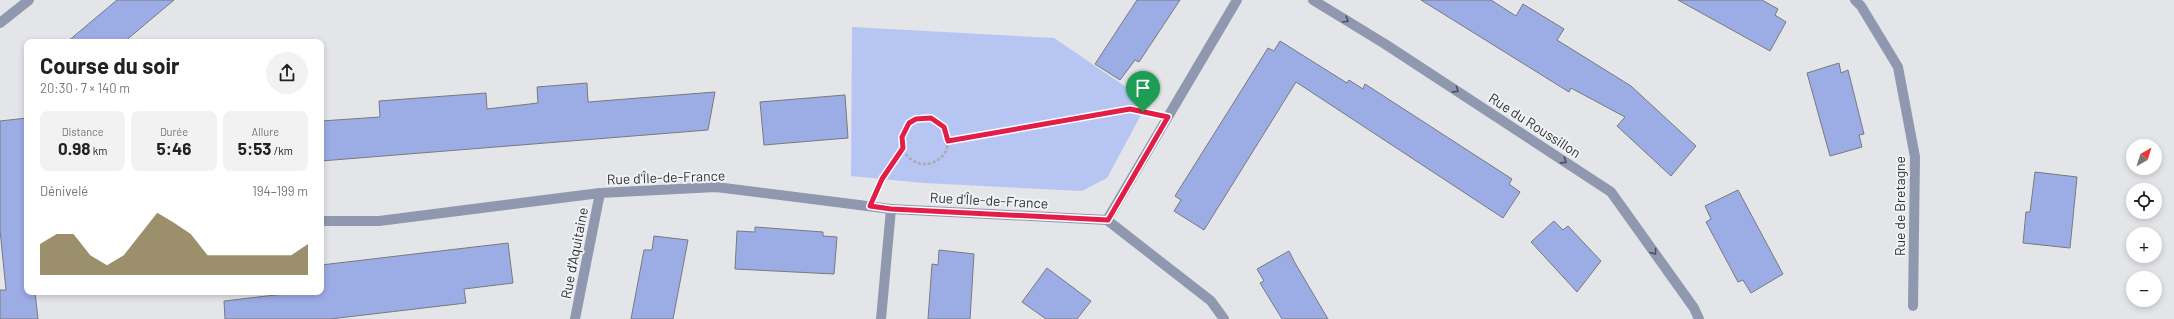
<!DOCTYPE html>
<html lang="fr">
<head>
<meta charset="utf-8">
<style>
  body { margin:0; font-family:Barlow,sans-serif; background:#f2f2f2; color:#222; height:100vh; display:flex; flex-direction:column; font-size:15px; white-space:nowrap }
  * { box-sizing:border-box; margin:0 }
  p { font-size:13px; color:#767676 }
  .icon { flex:none; width:22px; height:22px; fill:none; stroke:currentColor; stroke-width:2; stroke-linecap:round; stroke-linejoin:round }
  .map { position:relative; flex:1; overflow:hidden }
  .sheet { position:absolute; left:24px; top:39px; width:300px; height:256px; display:flex; flex-direction:column; background:#fff; border-radius:8px; box-shadow:0 2px 6px #0003 }
  .sheet>* { flex:none }
  .needle { width:26px; rotate:39deg }
  .tools { position:absolute; left:2126px; top:139px; display:grid; gap:8px }
  .tools a { display:grid; place-items:center; width:36px; height:36px; border-radius:50%; background:#fff; box-shadow:0 2px 6px #0003; font-size:20px }
  .pin { position:absolute; display:grid; place-items:center; width:34px; height:34px; color:#fff; margin:-41px -17px; border-radius:50% 50% 50% 0; rotate:-45deg; box-shadow:0 0 4px #0007 }
  .pin .icon { rotate:45deg }
  .round { display:grid; place-items:center; flex:none; width:42px; height:42px; border-radius:21px; background:#f2f2f2 }
  .overview { display:flex; align-items:center; justify-content:space-between; height:68px; padding:0 16px }
  h1 { font-size:22px; font-weight:700; line-height:30px }
  .metrics { display:grid; grid-template-columns:repeat(3,1fr); gap:6px; height:68px; padding:4px 16px }
  .metrics div { display:grid; align-content:center; border-radius:8px; background:#f2f2f2; text-align:center }
  .metrics b { font-size:17px; font-weight:700 }
  .metrics small { font-size:11px; font-weight:400 }
  .metrics p { font-size:11px }
  .chart { height:112px; padding:8px 16px }
  .chart p { display:flex; justify-content:space-between }
  .chart svg { width:100%; height:72px; margin-top:4px; fill:#71612e; opacity:.7 }
  .map>svg:first-child { display:block }
  .green { fill:#b7c5f3 }
  .building { fill:#9cace4; stroke:#797a7d }
  .lines { fill:none; stroke-linecap:round; stroke-linejoin:round }
  .path { stroke:#aaabae; stroke-width:2.5; stroke-dasharray:3 2; stroke-linecap:butt }
  .street { stroke:#9098b0; stroke-width:10 }
  .oneway { stroke:#4f515a }
  .route-casing { stroke:#fff; stroke-width:8 }
  .route { stroke:#e11d48; stroke-width:5 }
  .labels { text-anchor:middle; dominant-baseline:central; stroke-width:4; stroke-linejoin:round; paint-order:stroke }
  .street-label { font-size:14px; fill:#333335; stroke:#f1f2f6 }
</style>
</head>
<body>
<div class="map">
<svg width="2174" height="319" viewBox="0 0 2174 319">
  <rect width="100%" height="100%" fill="#e4e5e8"/>
  <!-- green -->
  <path class="green" d="M852,27L1054,38L1148,102L1107,178L1082,191L924,183L851,176Z"/>
  <!-- building -->
  <g class="building">
    <path d="M117,0H174L124,42H67Z"/>
    <path d="M1137,0H1180L1139,62L1135,60L1120,80L1095,64Z"/>
    <path d="M1421,0H1491L1516,16L1523,4L1564,29L1557,40L1631,86L1696,146L1671,176L1617,126L1625,117L1571,88L1569,92Z"/>
    <path d="M1678,0H1762L1778,9L1775,15L1786,22L1770,51Z"/>
    <path d="M1280,41L1347,83L1349,80L1363,89L1365,84L1512,179L1509,184L1520,192L1503,218L1296,82L1204,230L1174,211L1181,200L1175,196L1268,48L1274,51Z"/>
    <path d="M1839,63L1841,73L1848,70L1864,134L1859,135L1862,147L1830,156L1807,73Z"/>
    <path d="M587,83L588,102L715,92L708,130L321,161V121L380,117L379,101L486,93L487,109L538,103L537,87Z"/>
    <path d="M845,95L848,138L764,145L760,102Z"/>
    <path d="M27,118V292H35L38,319H0V290H6L0,230V121Z"/>
    <path d="M2035,172L2077,177L2070,248L2023,243L2026,212H2030Z"/>
    <path d="M1738,190L1783,274L1751,293L1743,280L1738,282L1706,222L1711,219L1705,206Z"/>
    <path d="M1554,221L1563,230L1568,226L1601,261L1577,292L1531,242Z"/>
    <path d="M755,227L823,232V236L837,237L834,274L735,269L737,231L755,232Z"/>
    <path d="M654,236L688,240L673,319H631L644,250H652Z"/>
    <path d="M508,243L513,283L464,289L466,303L330,319H225L224,301L301,292H321V265Z"/>
    <path d="M939,250L974,254L970,319H928L932,264L938,265Z"/>
    <path d="M1289,251L1295,263L1328,319H1282L1260,283L1264,281L1257,269Z"/>
    <path d="M1047,268L1091,301L1077,319H1046L1022,302Z"/>
  </g>
  <g class="lines">
    <!-- path -->
    <g class="path">
      <circle cx="925" cy="141" r="23"/>
      <path d="M948,141L1130,109L1144,113"/>
      <path d="M880,185L902,148"/>
    </g>
    <!-- street -->
    <g class="street">
      <path d="M1313,0L1385,44L1611,192L1694,308L1699,319"/>
      <path d="M1855,0L1861,6L1898,67L1915,157L1913,306"/>
      <path d="M0,23L29,0"/>
      <path d="M1107,220L1237,0"/>
      <path d="M1107,220L1211,301L1224,319"/>
      <path d="M321,221H379L600,193L716,187L891,209L1107,220"/>
      <path d="M575,319L600,193"/>
      <path d="M881,319L891,209"/>
    </g>
  </g>
  <!-- one-way arrows -->
  <defs><path id="oneway-chevron" d="M-2-3.5L2.5 0L-2 3.5" fill="none" stroke-width="1.6" stroke-linecap="round" stroke-linejoin="round"/></defs>
  <g class="oneway">
    <use href="#oneway-chevron" transform="translate(1346 20) rotate(31)"/>
    <use href="#oneway-chevron" transform="translate(1456 90) rotate(33)"/>
    <use href="#oneway-chevron" transform="translate(1564 161) rotate(33)"/>
    <use href="#oneway-chevron" transform="translate(1654 252) rotate(54)"/>
  </g>
  <g class="lines">
    <!-- route casing -->
    <g class="route-casing">
      <path id="route" d="M1130,109L1168,117L1108,220L891,209L870,206L882,179L903,148L902,137L909,123L916,119L931,118L944,127L948,141Z"/>
    </g>
    <!-- route -->
    <use href="#route" class="route"/>
  </g>
  <g class="labels">
    <!-- street labels -->
    <g class="street-label">
      <text transform="translate(1535 125) rotate(33)">Rue du Roussillon</text>
      <text transform="translate(666 177) rotate(-2)">Rue d'Île-de-France</text>
      <text transform="translate(989 200) rotate(3)">Rue d'Île-de-France</text>
      <text transform="translate(1899 206) rotate(-90)">Rue de Bretagne</text>
      <text transform="translate(574 253) rotate(-79)">Rue d'Aquitaine</text>
    </g>
  </g>
</svg>
<div class="tools">
<a><svg class="needle" viewBox="-14 -14 28 28"><path d="M0-13l5 13h-10z" fill="#e53935"/><path d="M0 13l5-13h-10z" fill="#767676"/></svg></a>
<a><svg class="icon" aria-label="locate" viewBox="0 0 24 24"><circle cx="12" cy="12" r="6"/><path d="M12 2v4M12 18v4M2 12h4M18 12h4"/></svg></a>
<a>+</a>
<a>−</a>
</div>
<div class="pin" style="left:1143px;top:112px;background:#1e9e55"><svg class="icon" aria-label="arrive" viewBox="0 0 24 24"><path d="M6 21V4h12l-3 4 3 4H6"/></svg></div>
<section class="sheet">
<div class="overview"><div><h1>Course du soir</h1><p>20:30 · 7 × 140 m</p></div><a class="round"><svg class="icon" aria-label="share" viewBox="0 0 24 24"><path d="M12 15V3M7 8l5-5 5 5M5 13v7h14v-7"/></svg></a></div>
<div class="metrics">
<div><p>Distance</p><b>0.98<small> km</small></b></div>
<div><p>Durée</p><b>5:46</b></div>
<div><p>Allure</p><b>5:53<small> /km</small></b></div>
</div>
<div class="chart"><p><span>Dénivelé</span>194–199 m</p>
<svg viewBox="0 0 160 44" preserveAspectRatio="none"><path d="M0 44V25L10 19L20 19L30 32L40 38L50 32L60 19L70 6L80 12L90 19L100 32L110 32L120 32L130 32L140 32L150 32L160 25V44z"/></svg>
</div>
</section>
</div>
</body>
</html>
